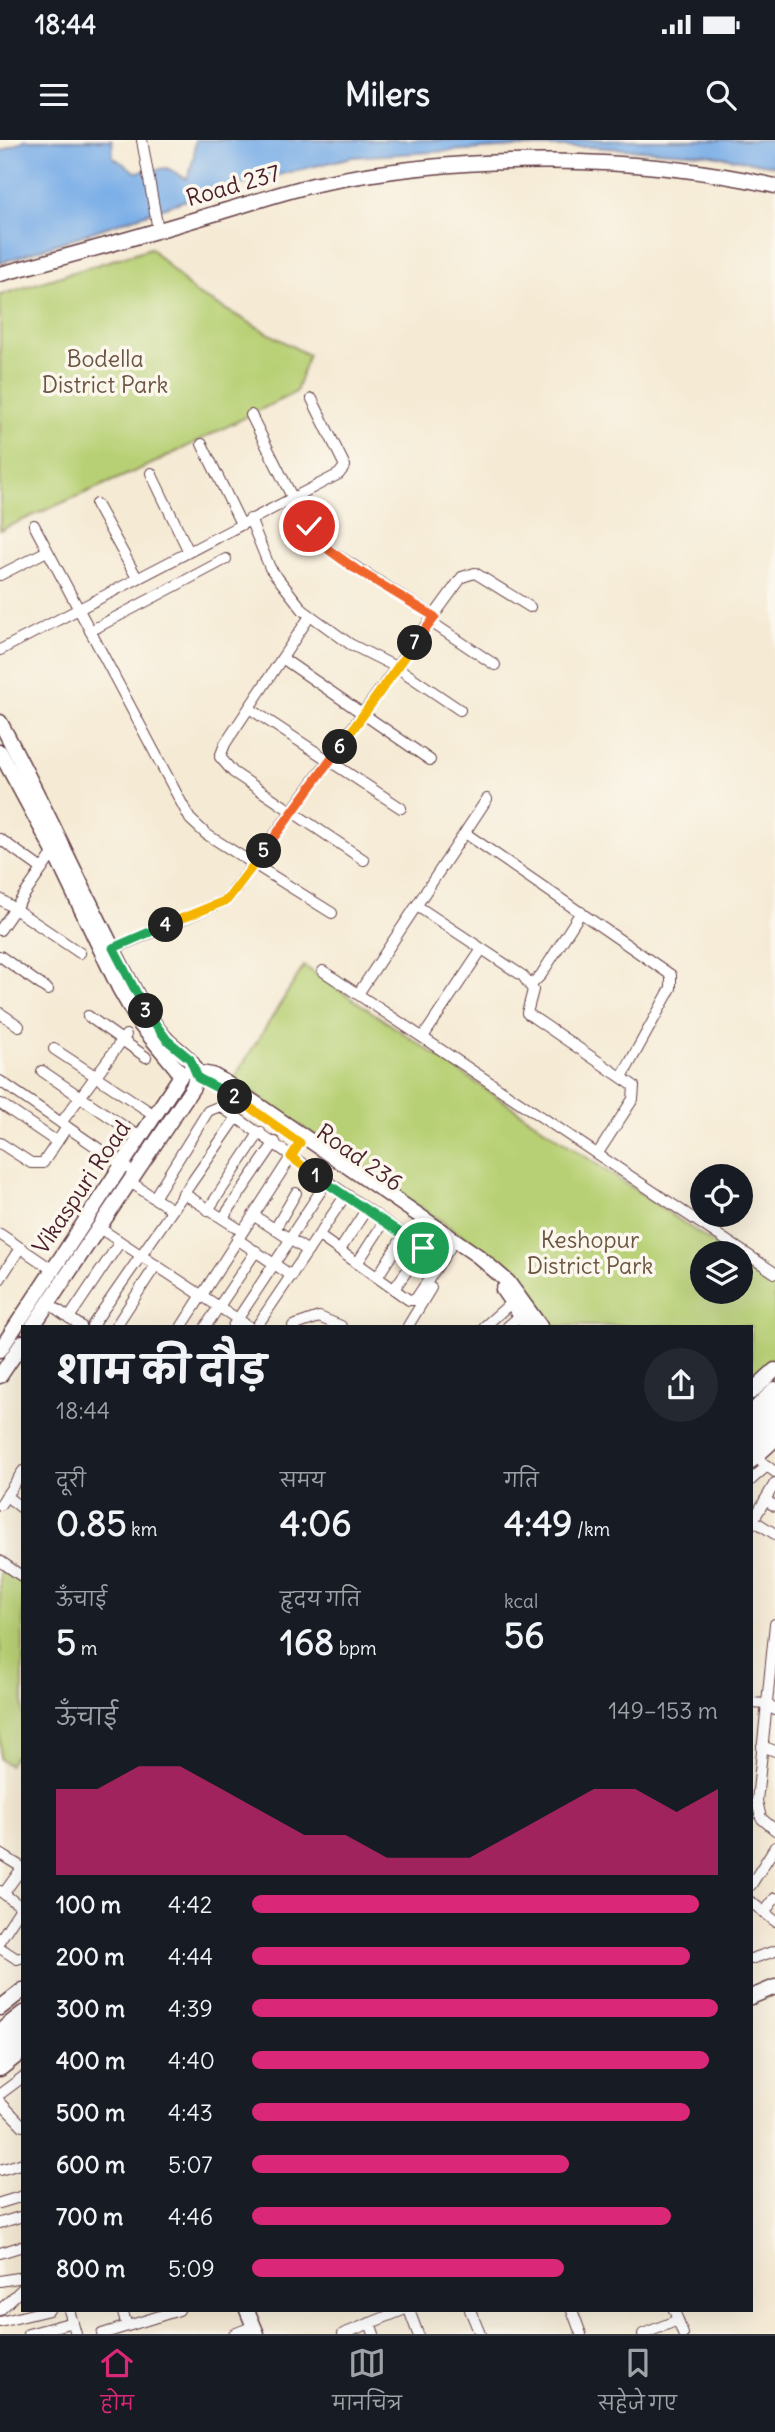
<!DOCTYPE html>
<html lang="hi">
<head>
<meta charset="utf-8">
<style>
  body { margin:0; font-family:Delius,"Playpen Sans Deva",sans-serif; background:#242831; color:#f1f3f6; height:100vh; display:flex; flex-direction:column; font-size:26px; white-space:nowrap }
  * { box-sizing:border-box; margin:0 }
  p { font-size:23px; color:#9ea1a6 }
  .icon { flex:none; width:38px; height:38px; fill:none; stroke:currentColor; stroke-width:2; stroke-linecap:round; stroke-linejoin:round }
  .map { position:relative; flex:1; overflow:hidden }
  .side { position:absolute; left:21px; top:1185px; width:732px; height:987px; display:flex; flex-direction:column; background:#171b24; border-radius:0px; box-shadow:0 7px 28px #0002 }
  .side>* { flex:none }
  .buttons { position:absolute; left:690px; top:1024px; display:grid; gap:14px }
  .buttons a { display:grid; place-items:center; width:63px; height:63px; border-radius:50%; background:#171b24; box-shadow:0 7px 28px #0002; font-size:35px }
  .pin { position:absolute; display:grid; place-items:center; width:60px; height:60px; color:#fff; margin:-30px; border:4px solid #fff; border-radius:50%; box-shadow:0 2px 7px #0007 }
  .km { position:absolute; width:35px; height:35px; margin:-18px; border-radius:50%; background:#222; color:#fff; font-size:19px; line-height:35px; text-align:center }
  .round { display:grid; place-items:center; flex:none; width:74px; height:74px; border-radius:37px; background:#242831 }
  .summary { display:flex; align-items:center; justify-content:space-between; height:119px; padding:0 35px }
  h1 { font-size:38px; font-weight:700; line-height:52px }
  .figures { display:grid; grid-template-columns:repeat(3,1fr); gap:10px; height:119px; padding:7px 35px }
  .figures div { display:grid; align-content:center }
  .figures b { font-size:35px; font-weight:700 }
  .figures small { font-size:19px; font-weight:400 }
  .figures p { font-size:19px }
  .chart { height:196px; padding:14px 35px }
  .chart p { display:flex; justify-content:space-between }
  .chart svg { width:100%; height:126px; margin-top:7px; fill:#db2777; opacity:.7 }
  ul { padding:0 35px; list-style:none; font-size:23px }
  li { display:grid; grid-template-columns:112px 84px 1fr; align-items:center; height:52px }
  li i { height:18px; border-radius:9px; background:#db2777 }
  .status { display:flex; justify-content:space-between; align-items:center; height:49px; padding:0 35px; background:#171b24; direction:ltr }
  .status svg { height:19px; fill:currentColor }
  header { display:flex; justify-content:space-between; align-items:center; height:91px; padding:0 35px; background:#171b24; font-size:32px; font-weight:700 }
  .dock { display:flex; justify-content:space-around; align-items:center; height:98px; border-top:2px solid #363941; background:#171b24; font-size:19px; color:#9ea1a6 }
  .dock a { display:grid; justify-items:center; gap:4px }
  .dock .on { color:#db2777 }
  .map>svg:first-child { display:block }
  .green { fill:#b8d075; stroke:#817850; stroke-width:2 }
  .water { fill:#7aaee7; stroke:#626689; stroke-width:2 }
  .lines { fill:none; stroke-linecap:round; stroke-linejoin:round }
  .street-casing { stroke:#643d44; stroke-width:12 }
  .secondary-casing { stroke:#643d44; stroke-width:17 }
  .primary-casing { stroke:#643d44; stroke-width:18 }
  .street { stroke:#fff; stroke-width:10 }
  .secondary { stroke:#fff; stroke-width:14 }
  .primary { stroke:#fff; stroke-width:16 }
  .split-1-casing { stroke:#fff; stroke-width:14 }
  .split-2-casing { stroke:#fff; stroke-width:14 }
  .split-3-casing { stroke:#fff; stroke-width:14 }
  .split-4-casing { stroke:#fff; stroke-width:14 }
  .split-5-casing { stroke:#fff; stroke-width:14 }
  .split-6-casing { stroke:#fff; stroke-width:14 }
  .split-7-casing { stroke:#fff; stroke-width:14 }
  .split-8-casing { stroke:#fff; stroke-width:14 }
  .split-9-casing { stroke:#fff; stroke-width:14 }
  .split-1 { stroke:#22a559; stroke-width:9 }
  .split-2 { stroke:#f5b400; stroke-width:9 }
  .split-3 { stroke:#22a559; stroke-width:9 }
  .split-4 { stroke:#22a559; stroke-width:9 }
  .split-5 { stroke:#f5b400; stroke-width:9 }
  .split-6 { stroke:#f0652b; stroke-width:9 }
  .split-7 { stroke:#f5b400; stroke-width:9 }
  .split-8 { stroke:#f0652b; stroke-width:9 }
  .split-9 { stroke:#f0652b; stroke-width:9 }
  .labels { text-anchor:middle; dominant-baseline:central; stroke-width:7; stroke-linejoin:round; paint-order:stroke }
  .street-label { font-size:23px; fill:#4a1f2b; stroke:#fbf7ec }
  .park-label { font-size:23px; fill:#6b5441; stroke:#fbf7ec }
</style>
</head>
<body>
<div class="status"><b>18:44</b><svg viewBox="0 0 49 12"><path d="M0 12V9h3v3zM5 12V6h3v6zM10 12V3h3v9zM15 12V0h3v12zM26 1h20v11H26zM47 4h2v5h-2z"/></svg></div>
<header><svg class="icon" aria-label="menu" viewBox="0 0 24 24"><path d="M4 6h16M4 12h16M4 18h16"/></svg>Milers<svg class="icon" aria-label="search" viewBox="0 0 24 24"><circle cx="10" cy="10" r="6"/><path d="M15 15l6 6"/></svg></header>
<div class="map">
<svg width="775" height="2194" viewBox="0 0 775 2194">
  <rect width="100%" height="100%" fill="#fbf7ec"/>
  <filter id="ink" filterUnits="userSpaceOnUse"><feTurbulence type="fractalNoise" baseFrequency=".0143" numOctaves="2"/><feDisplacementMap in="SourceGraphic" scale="14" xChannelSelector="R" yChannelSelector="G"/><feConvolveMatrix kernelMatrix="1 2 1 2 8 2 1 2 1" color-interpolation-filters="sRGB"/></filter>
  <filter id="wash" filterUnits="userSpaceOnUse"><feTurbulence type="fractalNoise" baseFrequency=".00686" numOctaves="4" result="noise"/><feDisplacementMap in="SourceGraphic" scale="28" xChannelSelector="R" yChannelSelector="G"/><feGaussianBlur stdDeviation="1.57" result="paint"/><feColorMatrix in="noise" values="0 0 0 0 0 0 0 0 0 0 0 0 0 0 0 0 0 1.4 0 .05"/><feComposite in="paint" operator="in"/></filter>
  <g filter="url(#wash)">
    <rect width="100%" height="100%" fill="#f5ead4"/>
    <!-- green -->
    <g class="green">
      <path d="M151,108L194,152L308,215L296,252L156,322L0,390V155Z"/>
      <path d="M304,826L728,1113H702V1152H740V1121L775,1144V1221L751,1243V1186H549L542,1172L493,1117L233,940Z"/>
      <path d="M0,1422L23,1437V1604L9,1625L0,1619Z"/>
    </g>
    <!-- water -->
    <path class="water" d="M25,0H112L113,17L136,32L167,28L187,39L194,17L195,0H775V26L706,14L591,7H514L352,17L210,52L0,123V12Z"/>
  </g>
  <g filter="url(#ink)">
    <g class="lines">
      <!-- street casing -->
      <g class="street-casing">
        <g id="street">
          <path d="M142,0L158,90"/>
          <path d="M251,275L293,359L329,410L435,477"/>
          <path d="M202,304L241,384"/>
          <path d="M151,333L188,410"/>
          <path d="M96,364L137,438"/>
          <path d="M250,379L270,428L303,470L350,504L398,528L460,570"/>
          <path d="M34,385L190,679L206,694L332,773"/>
          <path d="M0,435L47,411"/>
          <path d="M310,476L225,604L220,617L233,632L364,720"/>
          <path d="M431,482L495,525"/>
          <path d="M90,491L226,419"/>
          <path d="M0,510L339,334L345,326L312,259"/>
          <path d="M282,518L430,620"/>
          <path d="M249,568L401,668"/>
          <path d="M465,693L671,835V848L622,937"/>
          <path d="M0,699L42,729"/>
          <path d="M0,759L80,813"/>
          <path d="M417,766L523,836L533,850L527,873L634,946L633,959L598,1013"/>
          <path d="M0,790L54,712"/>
          <path d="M113,809L227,760L462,437L475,433L530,467"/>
          <path d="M0,816L48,850"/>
          <path d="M323,831L775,1133"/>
          <path d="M532,844L541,835L581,772"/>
          <path d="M358,854L487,659"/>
          <path d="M0,873L19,886"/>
          <path d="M88,876L146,917"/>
          <path d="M423,897L482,809"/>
          <path d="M54,909L156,976"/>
          <path d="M42,931L141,998"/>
          <path d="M0,941L127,1028"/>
          <path d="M1,964L57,1002"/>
          <path d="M61,983L126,895"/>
          <path d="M0,1003L31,1023H43L67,987"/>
          <path d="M129,1041L154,1058"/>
          <path d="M183,1053L242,1091"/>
          <path d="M171,1069L154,1058L208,971L220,966L440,1120"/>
          <path d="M208,1070L260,992"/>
          <path d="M253,1075L308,1111"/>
          <path d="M223,1078L275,1002"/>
          <path d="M98,1087L248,1186"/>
          <path d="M275,1089L296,1053"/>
          <path d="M0,1094L53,1130"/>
          <path d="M319,1096L409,1160H415L451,1106"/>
          <path d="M237,1099L292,1136"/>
          <path d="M289,1099L326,1043"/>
          <path d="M340,1110L366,1070"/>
          <path d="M358,1122L384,1082"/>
          <path d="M378,1136L404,1095"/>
          <path d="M0,1139L20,1108"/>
          <path d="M394,1149L423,1108"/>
          <path d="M48,1163L81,1186"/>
          <path d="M69,1178L120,1102"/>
          <path d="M92,1186L237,977"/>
          <path d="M116,1186L156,1125"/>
          <path d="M182,1186L300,1003"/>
          <path d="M206,1186L256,1111"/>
          <path d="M233,1186L290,1100"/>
          <path d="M257,1186L345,1056"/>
          <path d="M293,1186L319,1177L341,1186"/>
          <path d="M408,1186L431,1148"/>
          <path d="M485,1186L512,1162"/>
          <path d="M508,1186L521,1175"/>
          <path d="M755,1317L775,1332"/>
          <path d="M751,1340L767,1326"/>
          <path d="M6,1356L23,1369"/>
          <path d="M765,1360L775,1366"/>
          <path d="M0,1365L23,1331"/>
          <path d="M753,1380L775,1394"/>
          <path d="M751,1384L775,1343"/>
          <path d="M0,1421L23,1437"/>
          <path d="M775,1484L757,1661L761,1678L775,1690"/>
          <path d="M751,1563L767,1564L775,1570"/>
          <path d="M762,1606L775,1611"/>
          <path d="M0,1714L23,1728"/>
          <path d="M751,1745L775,1707"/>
          <path d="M0,1751L20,1766L19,1771L0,1800"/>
          <path d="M4,1753L22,1728"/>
          <path d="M751,1762L775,1781"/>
          <path d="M764,1773L775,1758"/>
          <path d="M0,1808L17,1819L23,1817"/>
          <path d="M751,1819L775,1811"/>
          <path d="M0,1954L23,1937"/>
          <path d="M0,1962L23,1986"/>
          <path d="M0,2030L23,2023"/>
          <path d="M0,2063L23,2056"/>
          <path d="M0,2083L23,2076"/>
          <path d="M0,2113L23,2106"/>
          <path d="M0,2141L23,2137"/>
          <path d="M0,2170L23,2148"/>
          <path d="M69,2170L76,2194"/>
          <path d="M122,2170L127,2186"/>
          <path d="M409,2170L418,2194"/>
          <path d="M470,2170L480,2194"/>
          <path d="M572,2170L581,2194"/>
          <path d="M674,2170L683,2194"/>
          <path d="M0,2182L49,2170"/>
          <path d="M370,2183L374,2194"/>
          <path d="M28,2194L73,2182"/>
          <path d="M102,2194L179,2170"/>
          <path d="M234,2194L254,2186"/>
          <path d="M343,2194L403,2170"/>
          <path d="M643,2194L678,2180"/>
        </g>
      </g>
      <!-- secondary casing -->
      <g class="secondary-casing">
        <g id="secondary">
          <path d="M0,134C74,115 147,94 220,72C255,62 291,49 327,42C468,14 635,14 775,46"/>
          <path d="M0,582C51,676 92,773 143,866C150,878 158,891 168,901C179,911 191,918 197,932L193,947L33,1186"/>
          <path d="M0,612L54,712L119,848L139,883L177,929L180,937L0,1210"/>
          <path d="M189,931L212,935L223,941L478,1116L508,1142L540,1186"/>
          <path d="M503,1150L528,1186"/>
          <path d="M0,1236L23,1202"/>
          <path d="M751,1252L775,1230"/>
          <path d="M751,1273L775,1249"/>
          <path d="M751,1321L775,1299"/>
          <path d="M751,1857L775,1847"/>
          <path d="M0,1868L23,1850"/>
          <path d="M0,1891L23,1873"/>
          <path d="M0,1929L23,1911"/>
          <path d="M247,2170L257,2194"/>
        </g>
      </g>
      <!-- primary casing -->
      <g class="primary-casing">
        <g id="primary">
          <path d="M751,1287L775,1264"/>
          <path d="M751,1306L775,1283"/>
          <path d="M0,1901L23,1883"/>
          <path d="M0,1916L23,1898"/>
        </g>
      </g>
      <!-- street -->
      <use href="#street" class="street"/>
      <!-- secondary -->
      <use href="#secondary" class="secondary"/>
      <!-- primary -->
      <use href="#primary" class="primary"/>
    </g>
  </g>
  <g class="lines" filter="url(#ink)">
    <!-- split-1 casing -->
    <g class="split-1-casing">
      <path id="split-1" d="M316,1036L423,1108"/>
    </g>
    <!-- split-2 casing -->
    <g class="split-2-casing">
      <path id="split-2" d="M235,957L300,1003L291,1017L316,1036"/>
    </g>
    <!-- split-3 casing -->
    <g class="split-3-casing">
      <path id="split-3" d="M146,871L167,900L190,919L198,938L235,957"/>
    </g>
    <!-- split-4 casing -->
    <g class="split-4-casing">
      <path id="split-4" d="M146,871L113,808L166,785"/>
    </g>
    <!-- split-5 casing -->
    <g class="split-5-casing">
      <path id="split-5" d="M166,785L227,760L264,711"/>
    </g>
    <!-- split-6 casing -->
    <g class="split-6-casing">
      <path id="split-6" d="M264,711L340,607"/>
    </g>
    <!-- split-7 casing -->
    <g class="split-7-casing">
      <path id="split-7" d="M340,607L415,503"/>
    </g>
    <!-- split-8 casing -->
    <g class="split-8-casing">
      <path id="split-8" d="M354,428L435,477L415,503"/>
    </g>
    <!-- split-9 casing -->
    <g class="split-9-casing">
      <path id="split-9" d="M309,386L329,410L354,428"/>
    </g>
    <!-- split-1 -->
    <use href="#split-1" class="split-1"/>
    <!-- split-2 -->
    <use href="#split-2" class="split-2"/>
    <!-- split-3 -->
    <use href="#split-3" class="split-3"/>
    <!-- split-4 -->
    <use href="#split-4" class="split-4"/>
    <!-- split-5 -->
    <use href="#split-5" class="split-5"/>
    <!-- split-6 -->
    <use href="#split-6" class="split-6"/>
    <!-- split-7 -->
    <use href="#split-7" class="split-7"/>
    <!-- split-8 -->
    <use href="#split-8" class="split-8"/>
    <!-- split-9 -->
    <use href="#split-9" class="split-9"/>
  </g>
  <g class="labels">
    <!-- street labels -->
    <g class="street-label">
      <text transform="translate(233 45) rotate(-16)">Road 237</text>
      <text transform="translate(360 1017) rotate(35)">Road 236</text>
      <text transform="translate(81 1047) rotate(-56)">Vikaspuri Road</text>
    </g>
    <!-- park labels -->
    <g class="park-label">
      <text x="105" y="218">Bodella<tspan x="105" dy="26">District Park</tspan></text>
      <text x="590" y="1099">Keshopur<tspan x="590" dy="26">District Park</tspan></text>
    </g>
  </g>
</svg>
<div class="buttons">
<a><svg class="icon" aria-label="locate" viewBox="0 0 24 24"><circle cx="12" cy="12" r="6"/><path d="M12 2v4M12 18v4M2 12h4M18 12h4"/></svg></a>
<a><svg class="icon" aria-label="layers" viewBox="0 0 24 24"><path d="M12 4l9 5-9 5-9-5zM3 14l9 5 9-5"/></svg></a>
</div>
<div class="pin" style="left:423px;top:1108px;background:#1e9e55"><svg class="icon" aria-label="arrive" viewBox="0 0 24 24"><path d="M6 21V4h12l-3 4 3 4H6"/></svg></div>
<div class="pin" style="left:309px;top:386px;background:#d93025"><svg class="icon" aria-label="check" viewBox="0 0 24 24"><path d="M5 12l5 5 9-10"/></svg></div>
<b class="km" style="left:316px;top:1036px">1</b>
<b class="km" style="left:235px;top:957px">2</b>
<b class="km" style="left:146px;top:871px">3</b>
<b class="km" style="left:166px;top:785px">4</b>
<b class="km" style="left:264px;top:711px">5</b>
<b class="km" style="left:340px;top:607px">6</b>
<b class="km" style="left:415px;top:503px">7</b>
<section class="side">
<div class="summary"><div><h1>शाम की दौड़</h1><p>18:44</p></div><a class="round"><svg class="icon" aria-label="share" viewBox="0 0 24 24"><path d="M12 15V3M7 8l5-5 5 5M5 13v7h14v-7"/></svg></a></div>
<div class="figures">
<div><p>दूरी</p><b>0.85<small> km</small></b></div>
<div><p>समय</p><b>4:06</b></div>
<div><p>गति</p><b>4:49<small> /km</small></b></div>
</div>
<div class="figures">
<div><p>ऊँचाई</p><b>5<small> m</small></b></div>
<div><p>हृदय गति</p><b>168<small> bpm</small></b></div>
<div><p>kcal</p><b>56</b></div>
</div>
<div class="chart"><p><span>ऊँचाई</span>149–153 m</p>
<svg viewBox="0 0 160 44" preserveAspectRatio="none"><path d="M0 44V14L10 14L20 6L30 6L40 14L50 22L60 30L70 30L80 38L90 38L100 38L110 30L120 22L130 14L140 14L150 22L160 14V44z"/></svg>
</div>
<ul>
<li><b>100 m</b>4:42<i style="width:96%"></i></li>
<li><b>200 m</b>4:44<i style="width:94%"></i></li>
<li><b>300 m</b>4:39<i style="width:100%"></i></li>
<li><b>400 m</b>4:40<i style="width:98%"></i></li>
<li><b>500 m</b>4:43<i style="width:94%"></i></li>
<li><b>600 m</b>5:07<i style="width:68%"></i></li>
<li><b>700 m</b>4:46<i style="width:90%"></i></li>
<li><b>800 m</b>5:09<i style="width:67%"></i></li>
</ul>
</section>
</div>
<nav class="dock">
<a class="on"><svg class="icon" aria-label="home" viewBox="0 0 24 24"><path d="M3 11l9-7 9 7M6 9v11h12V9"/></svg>होम</a>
<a><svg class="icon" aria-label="map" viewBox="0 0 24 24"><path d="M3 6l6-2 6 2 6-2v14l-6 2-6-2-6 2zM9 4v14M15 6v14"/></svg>मानचित्र</a>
<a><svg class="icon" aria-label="saved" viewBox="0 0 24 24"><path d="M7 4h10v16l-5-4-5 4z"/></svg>सहेजे गए</a>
</nav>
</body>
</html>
